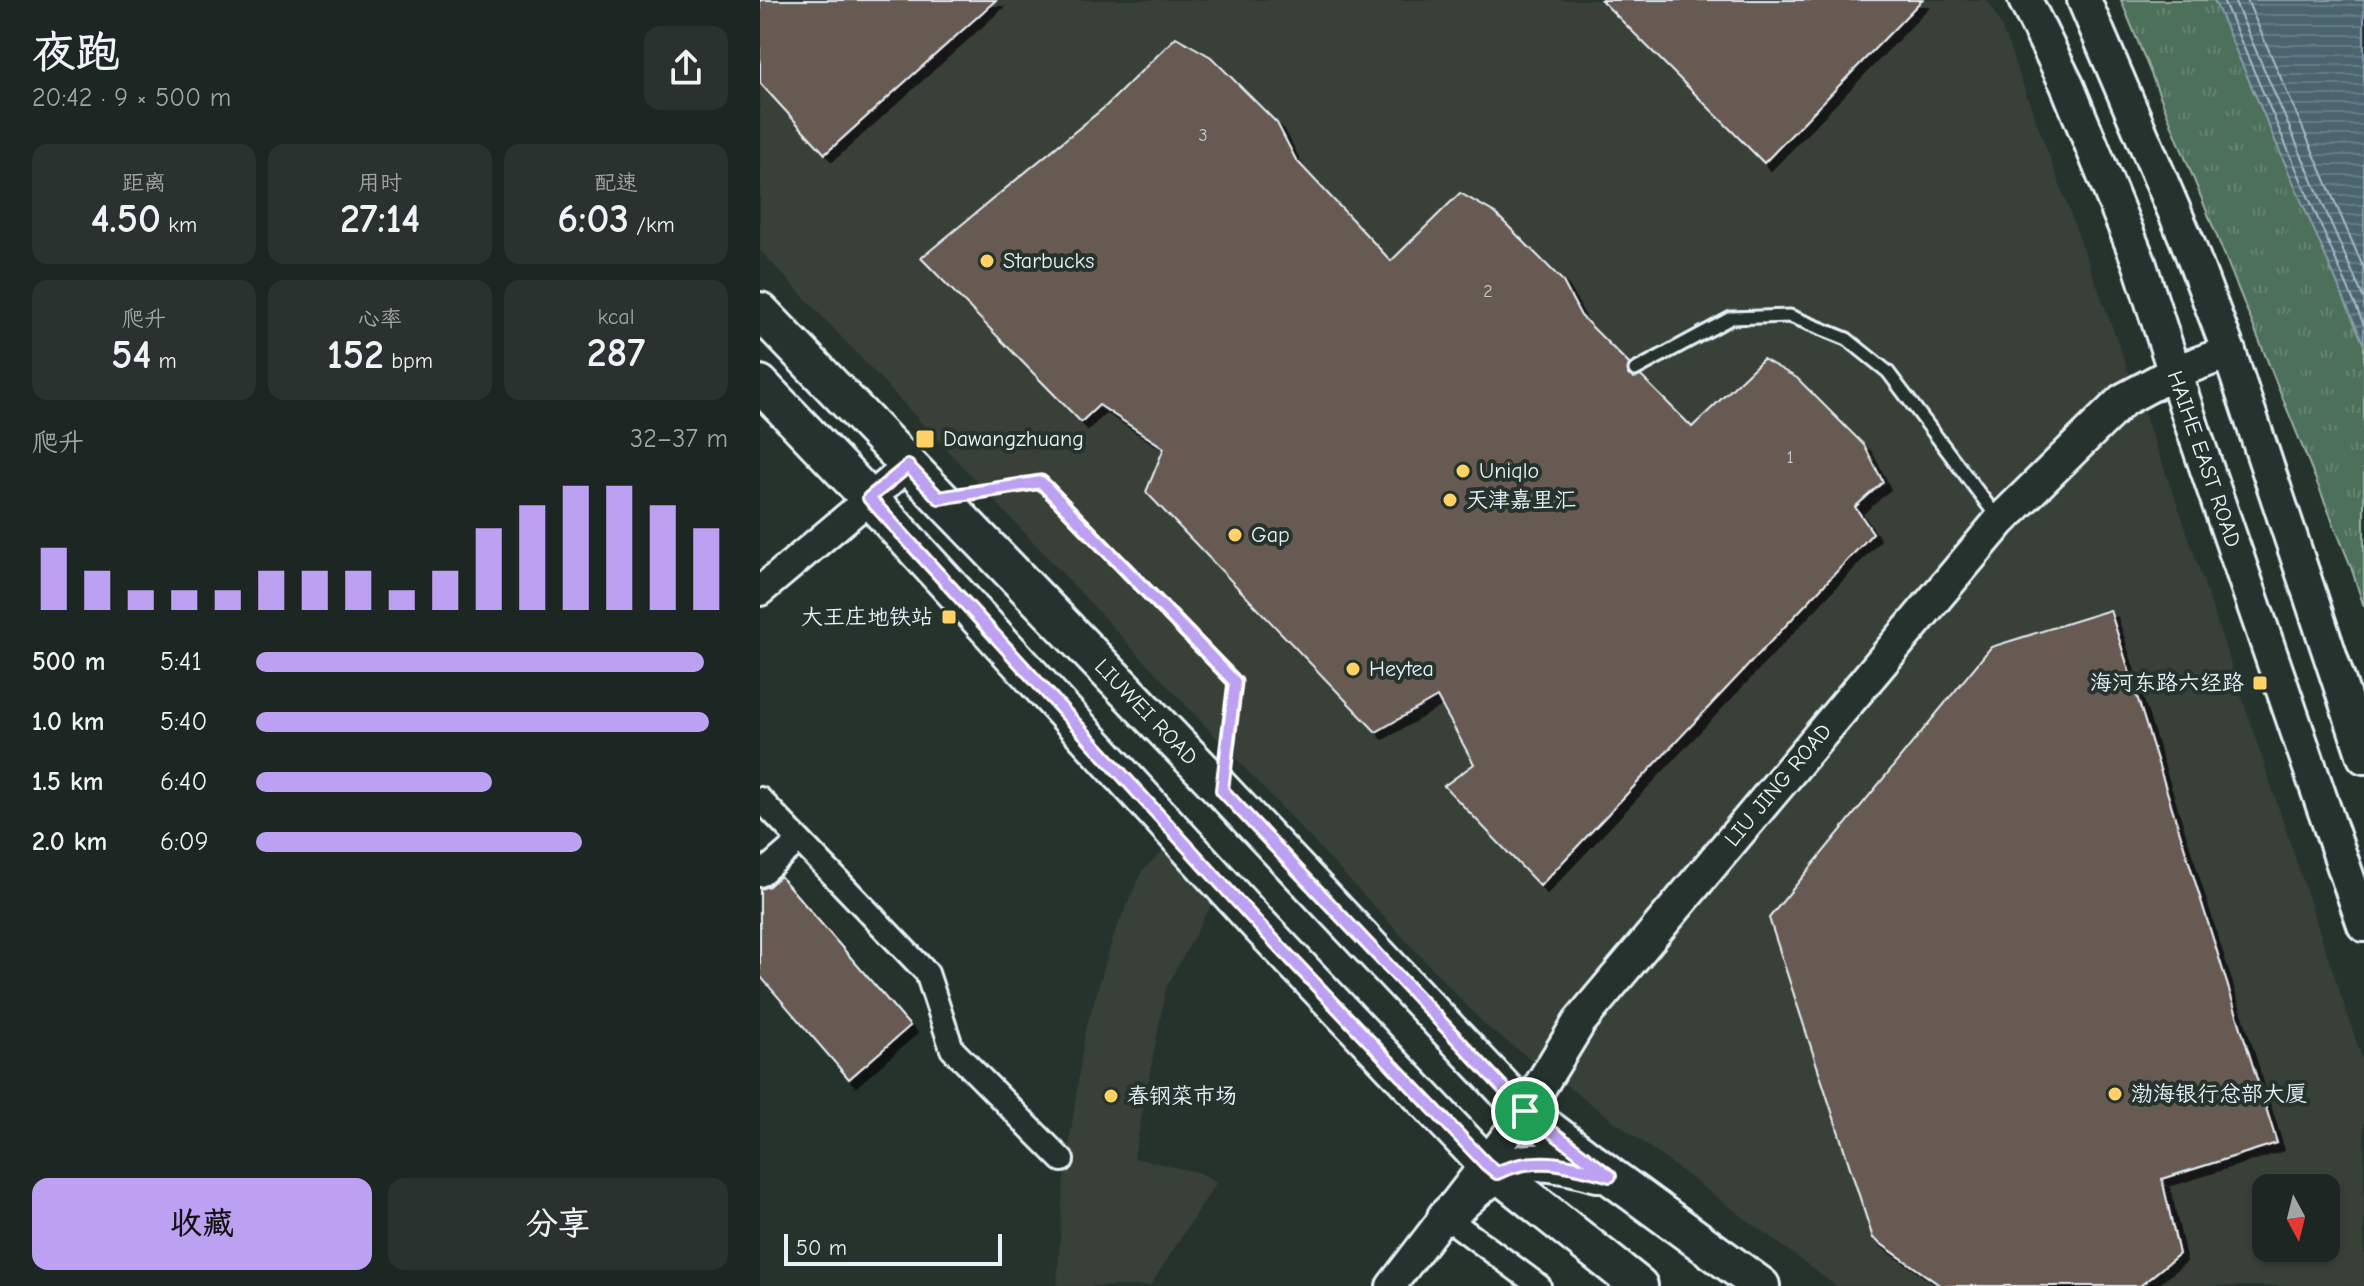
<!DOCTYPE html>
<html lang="zh">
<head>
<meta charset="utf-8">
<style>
  body { margin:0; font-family:"Comic Neue","LXGW WenKai TC",sans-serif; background:#29322f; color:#f1f3f6; height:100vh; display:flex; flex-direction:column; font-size:30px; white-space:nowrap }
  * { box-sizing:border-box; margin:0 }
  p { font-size:26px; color:#a0a5a5 }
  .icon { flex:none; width:44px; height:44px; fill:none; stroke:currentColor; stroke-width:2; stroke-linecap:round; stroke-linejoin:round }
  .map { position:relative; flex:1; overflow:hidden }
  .panel { display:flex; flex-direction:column; background:#1c2622; width:760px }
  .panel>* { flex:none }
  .needle { width:52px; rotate:173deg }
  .tools { position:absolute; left:1492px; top:1174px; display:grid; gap:16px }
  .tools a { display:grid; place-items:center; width:88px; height:88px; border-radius:16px; background:#1c2622; box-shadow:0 2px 6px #0004,0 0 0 2px #3a4340; font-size:40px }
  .scale { position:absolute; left:24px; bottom:20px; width:218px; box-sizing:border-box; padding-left:8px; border:4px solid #e8f1f8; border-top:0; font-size:22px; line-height:28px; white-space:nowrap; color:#e8f1f8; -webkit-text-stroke:6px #26332d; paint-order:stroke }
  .pin { position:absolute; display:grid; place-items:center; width:68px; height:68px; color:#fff; margin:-34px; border:4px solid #fff; border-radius:50%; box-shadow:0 2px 8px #0007 }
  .round { display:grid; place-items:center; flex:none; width:84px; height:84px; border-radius:16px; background:#29322f }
  .head { display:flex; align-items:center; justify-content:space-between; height:136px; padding:0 32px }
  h1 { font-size:44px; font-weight:600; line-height:60px }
  .figures { display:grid; grid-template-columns:repeat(3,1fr); gap:12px; height:136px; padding:8px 32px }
  .figures div { display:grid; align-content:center; border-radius:16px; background:#29322f; text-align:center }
  .figures b { font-size:40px; font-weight:600 }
  .figures small { font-size:22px; font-weight:400 }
  .figures p { font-size:22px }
  .chart { height:224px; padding:16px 32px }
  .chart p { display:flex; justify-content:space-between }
  .chart svg { width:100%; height:144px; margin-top:8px; stroke:#bca0f2; stroke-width:6 }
  .cta { display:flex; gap:16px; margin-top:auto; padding:16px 32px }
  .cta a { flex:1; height:92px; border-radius:16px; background:#bca0f2; color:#111; font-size:32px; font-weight:600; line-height:92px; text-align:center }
  .cta a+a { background:#29322f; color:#f1f3f6 }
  ul { padding:0 32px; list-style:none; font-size:26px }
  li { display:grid; grid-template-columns:128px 96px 1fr; align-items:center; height:60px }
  li i { height:20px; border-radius:10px; background:#bca0f2 }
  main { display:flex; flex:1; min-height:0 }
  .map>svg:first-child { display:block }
  .built { fill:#393f38; fill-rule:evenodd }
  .grass { fill:url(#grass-tufts); stroke:#9ab0a9; stroke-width:2 }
  .water { fill:url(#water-rules); stroke:#8a9da6; stroke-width:2 }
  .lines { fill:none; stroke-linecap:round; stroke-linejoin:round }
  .shore { stroke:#a9b9c2; stroke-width:2 }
  .building { fill:#665a52; stroke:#e8f1f8; stroke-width:2; filter:url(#shadow) }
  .service-casing { stroke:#e8f1f8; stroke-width:17 }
  .minor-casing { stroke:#e8f1f8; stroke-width:28 }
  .tertiary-casing { stroke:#e8f1f8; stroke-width:34 }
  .secondary-casing { stroke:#e8f1f8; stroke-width:38 }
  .primary-casing { stroke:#e8f1f8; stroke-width:42 }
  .service { stroke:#26332d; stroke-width:11 }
  .minor { stroke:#26332d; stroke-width:22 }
  .tertiary { stroke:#26332d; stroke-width:28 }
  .secondary { stroke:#26332d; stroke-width:32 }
  .primary { stroke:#26332d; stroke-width:36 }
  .route-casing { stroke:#fff; stroke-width:16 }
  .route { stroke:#bca0f2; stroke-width:10 }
  .poi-dot { fill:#ffd166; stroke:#26332d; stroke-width:3 }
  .labels { text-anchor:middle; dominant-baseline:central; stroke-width:8; stroke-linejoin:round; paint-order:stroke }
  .number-label { font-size:18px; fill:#c8cbce }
  .poi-label { font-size:22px; fill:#e8f1f8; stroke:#26332d; text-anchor:start }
  .street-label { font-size:22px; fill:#e8f1f8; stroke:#26332d }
</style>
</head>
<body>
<main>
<section class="panel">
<div class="head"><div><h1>夜跑</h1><p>20:42 · 9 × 500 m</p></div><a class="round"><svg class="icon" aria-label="share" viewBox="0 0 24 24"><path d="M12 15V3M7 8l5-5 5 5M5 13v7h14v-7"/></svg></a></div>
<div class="figures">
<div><p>距离</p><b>4.50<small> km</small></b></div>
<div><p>用时</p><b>27:14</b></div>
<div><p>配速</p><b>6:03<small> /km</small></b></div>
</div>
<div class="figures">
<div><p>爬升</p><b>54<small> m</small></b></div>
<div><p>心率</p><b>152<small> bpm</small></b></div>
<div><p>kcal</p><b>287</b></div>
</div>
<div class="chart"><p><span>爬升</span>32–37 m</p>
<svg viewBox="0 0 160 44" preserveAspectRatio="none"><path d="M5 44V25M15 44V32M25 44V38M35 44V38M45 44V38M55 44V32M65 44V32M75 44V32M85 44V38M95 44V32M105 44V19M115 44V12M125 44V6M135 44V6M145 44V12M155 44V19"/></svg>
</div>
<ul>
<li><b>500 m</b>5:41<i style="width:95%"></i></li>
<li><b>1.0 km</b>5:40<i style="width:96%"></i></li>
<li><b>1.5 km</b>6:40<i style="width:50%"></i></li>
<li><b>2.0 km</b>6:09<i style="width:69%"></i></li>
</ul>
<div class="cta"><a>收藏</a><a>分享</a></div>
</section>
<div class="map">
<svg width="1604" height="1286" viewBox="0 0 1604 1286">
  <defs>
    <pattern id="grass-tufts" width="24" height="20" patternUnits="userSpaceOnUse" patternTransform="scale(2)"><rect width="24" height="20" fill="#4d6f5a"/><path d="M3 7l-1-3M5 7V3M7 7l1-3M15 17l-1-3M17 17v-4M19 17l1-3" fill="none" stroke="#678472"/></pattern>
    <pattern id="water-rules" width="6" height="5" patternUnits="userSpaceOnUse" patternTransform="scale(2)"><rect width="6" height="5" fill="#4b6570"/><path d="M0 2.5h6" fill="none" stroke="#657c85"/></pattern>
    <filter id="shadow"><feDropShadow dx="7" dy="7" stdDeviation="0" flood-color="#0009"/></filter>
  </defs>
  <rect width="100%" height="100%" fill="#26332d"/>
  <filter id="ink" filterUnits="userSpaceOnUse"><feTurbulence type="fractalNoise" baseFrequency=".0125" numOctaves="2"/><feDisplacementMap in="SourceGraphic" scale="16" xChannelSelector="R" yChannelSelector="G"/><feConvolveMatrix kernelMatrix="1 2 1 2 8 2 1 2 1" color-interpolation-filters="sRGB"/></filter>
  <g filter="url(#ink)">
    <!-- built -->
    <g class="built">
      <path d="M0,0H1228L1242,28L1421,514L1604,1065V1286H1076L726,1026L0,250ZM1506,1188H1566V1248H1506Z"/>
      <path d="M404,850L451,905L406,988L374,1158L441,1173L456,1183L390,1286H297L303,1188L325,1032L354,934L382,871Z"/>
    </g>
    <!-- grass -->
    <path class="grass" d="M1361,0H1604V607L1590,564Z"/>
    <!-- water -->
    <path class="water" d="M1454,0H1604V345Z"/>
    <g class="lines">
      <!-- shore -->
      <g class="shore">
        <path d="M1463,0L1604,325"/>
        <path d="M1474,0L1604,299"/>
        <path d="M1487,0L1604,269"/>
      </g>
    </g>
    <!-- building -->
    <g class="building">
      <path d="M0,0H236L65,154L0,83Z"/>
      <path d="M841,0H1162L1004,163Z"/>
      <path d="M416,37L451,57L517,123L536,160L631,261L700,193L735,213L802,280L821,316L869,364L868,375L874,378L881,376L932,427L1003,359L1037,378L1104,445L1123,482L1095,507L1113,533L780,886L684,786L714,764L677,697L616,732L386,492L404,448L339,405L321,422L161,258L346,106Z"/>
      <path d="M1350,610L1517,1143L1402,1179L1419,1254L1380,1286H1181L1113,1238L1009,918L1231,647Z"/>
      <path d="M20,876L150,1026L89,1079L0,976V889L9,886Z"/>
    </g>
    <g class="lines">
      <!-- service casing -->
      <g class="service-casing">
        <g id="service">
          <path d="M875,370L971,318L1030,316L1087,339L1128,372L1237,517"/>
          <path d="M187,497L281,482L475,682L463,782"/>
        </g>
      </g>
      <!-- minor casing -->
      <g class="minor-casing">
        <g id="minor">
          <path d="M0,799L167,973L192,1049L302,1160"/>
          <path d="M0,875L39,841"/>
          <path d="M686,1217L779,1286"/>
        </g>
      </g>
      <!-- tertiary casing -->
      <g class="tertiary-casing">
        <g id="tertiary">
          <path d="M0,591L148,466"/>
          <path d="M631,1286L765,1111"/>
        </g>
      </g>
      <!-- secondary casing -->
      <g class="secondary-casing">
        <g id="secondary">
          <path d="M1265,0L1307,85L1379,262L1432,426L1604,925"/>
          <path d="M1324,0L1427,241L1469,352L1604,757"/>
          <path d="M765,1111L820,1021L1240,521L1363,400L1415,372L1469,352"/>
        </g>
      </g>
      <!-- primary casing -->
      <g class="primary-casing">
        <g id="primary">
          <path d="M0,311L462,790L765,1111L850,1176L1001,1286"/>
          <path d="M0,384L109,498L500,926L726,1164L879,1286"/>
          <path d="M686,1217C743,1162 759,1151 837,1173"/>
        </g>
      </g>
      <!-- service -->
      <use href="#service" class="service"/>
      <!-- minor -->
      <use href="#minor" class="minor"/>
      <!-- tertiary -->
      <use href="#tertiary" class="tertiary"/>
      <!-- secondary -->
      <use href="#secondary" class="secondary"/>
      <!-- primary -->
      <use href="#primary" class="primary"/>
    </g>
  </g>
  <g class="lines" filter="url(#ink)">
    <!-- route casing -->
    <g class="route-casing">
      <path id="route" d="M148,466L179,498L281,482L475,682L462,790L765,1111L850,1176C810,1165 776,1154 737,1173L726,1164L500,926L109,498Z"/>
    </g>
    <!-- route -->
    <use href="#route" class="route"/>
  </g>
  <!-- markers -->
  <g class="poi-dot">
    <circle cx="227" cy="261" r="8"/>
    <rect x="155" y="429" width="20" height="20" rx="4"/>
    <circle cx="703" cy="471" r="8"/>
    <circle cx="690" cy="500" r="8"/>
    <circle cx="475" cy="535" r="8"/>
    <rect x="181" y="609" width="16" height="16" rx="4"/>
    <circle cx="593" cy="669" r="8"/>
    <rect x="1492" y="675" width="16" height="16" rx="4"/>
    <circle cx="1355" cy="1094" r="8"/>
    <circle cx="351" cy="1096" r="8"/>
  </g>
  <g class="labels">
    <!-- number labels -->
    <g class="number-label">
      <text x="443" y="135">3</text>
      <text x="728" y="291">2</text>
      <text x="1030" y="457">1</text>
    </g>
    <!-- poi labels -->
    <g class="poi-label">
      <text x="243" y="261">Starbucks</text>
      <text x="183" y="439">Dawangzhuang</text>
      <text x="719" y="471">Uniqlo</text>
      <text x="706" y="500">天津嘉里汇</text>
      <text x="491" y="535">Gap</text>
      <text x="173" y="617" text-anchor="end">大王庄地铁站</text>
      <text x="609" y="669">Heytea</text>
      <text x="1484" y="683" text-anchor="end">海河东路六经路</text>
      <text x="1371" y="1094">渤海银行总部大厦</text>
      <text x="367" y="1096">春钢菜市场</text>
    </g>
    <!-- street labels -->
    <g class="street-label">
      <text transform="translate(1444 459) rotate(71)">HAIHE EAST ROAD</text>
      <text transform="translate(386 712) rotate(46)">LIUWEI ROAD</text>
      <text transform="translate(1018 785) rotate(-50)">LIU JING ROAD</text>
    </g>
  </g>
</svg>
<div class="tools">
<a><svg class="needle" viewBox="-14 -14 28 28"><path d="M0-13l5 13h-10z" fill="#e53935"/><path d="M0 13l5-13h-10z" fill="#a0a5a5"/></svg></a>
</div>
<div class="scale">50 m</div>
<div class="pin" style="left:765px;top:1111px;background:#1e9e55"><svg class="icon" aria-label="arrive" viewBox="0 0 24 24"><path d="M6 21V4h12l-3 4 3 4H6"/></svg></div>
</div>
</main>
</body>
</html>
